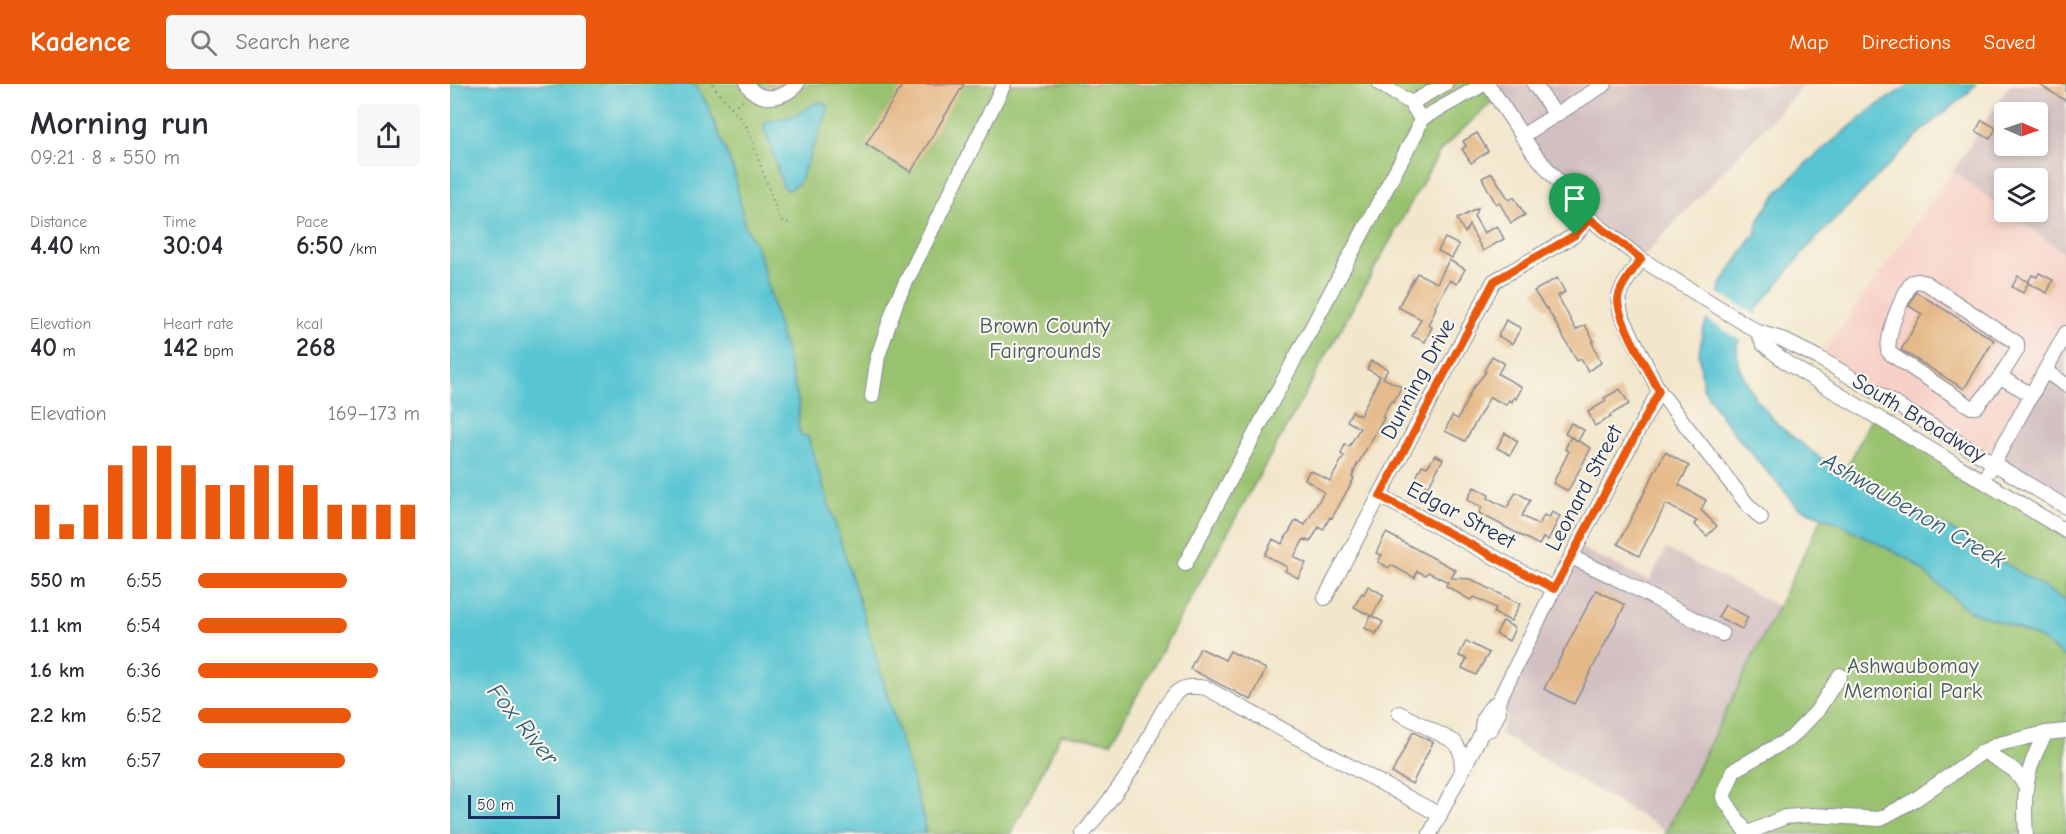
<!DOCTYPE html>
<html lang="en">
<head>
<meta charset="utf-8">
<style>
  body { margin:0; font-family:"Comic Neue",sans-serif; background:#f7f7f7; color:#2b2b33; height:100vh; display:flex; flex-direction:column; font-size:22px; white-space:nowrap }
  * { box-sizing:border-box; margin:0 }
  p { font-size:20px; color:#7c7c81 }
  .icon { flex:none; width:33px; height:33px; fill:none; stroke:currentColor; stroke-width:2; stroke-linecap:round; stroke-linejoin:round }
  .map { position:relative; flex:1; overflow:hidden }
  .panel { display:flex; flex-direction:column; background:#fff; width:450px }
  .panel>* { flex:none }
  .needle { width:39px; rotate:92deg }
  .fabs { position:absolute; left:1544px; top:18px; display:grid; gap:12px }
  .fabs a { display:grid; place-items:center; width:54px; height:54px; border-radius:6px; background:#fff; box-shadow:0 3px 9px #0003; font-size:30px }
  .scale { position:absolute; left:18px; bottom:15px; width:92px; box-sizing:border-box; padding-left:6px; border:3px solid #1b2f5e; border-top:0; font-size:16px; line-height:21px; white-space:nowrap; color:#1b2f5e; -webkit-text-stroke:4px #fbf7ec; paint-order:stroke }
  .pin { position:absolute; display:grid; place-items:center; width:51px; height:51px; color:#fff; margin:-62px -26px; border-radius:50% 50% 50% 0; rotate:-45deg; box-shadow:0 0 6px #0007 }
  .pin .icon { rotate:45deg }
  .round { display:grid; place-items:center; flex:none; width:63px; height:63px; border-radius:6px; background:#f7f7f7 }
  .head { display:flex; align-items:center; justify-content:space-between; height:102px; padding:0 30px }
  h1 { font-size:33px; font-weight:800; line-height:45px }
  .metrics { display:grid; grid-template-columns:repeat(3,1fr); gap:9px; height:102px; padding:6px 30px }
  .metrics div { display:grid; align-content:center }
  .metrics b { font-size:26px; font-weight:800 }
  .metrics small { font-size:16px; font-weight:400 }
  .metrics p { font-size:16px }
  .chart { height:168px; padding:12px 30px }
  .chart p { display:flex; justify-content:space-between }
  .chart svg { width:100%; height:108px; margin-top:6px; stroke:#ea580c; stroke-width:6 }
  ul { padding:0 30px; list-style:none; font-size:20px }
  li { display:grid; grid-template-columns:96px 72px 1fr; align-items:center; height:45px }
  li i { height:15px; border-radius:8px; background:#ea580c }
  header { display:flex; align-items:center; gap:36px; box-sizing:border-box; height:84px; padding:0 30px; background:#ea580c; color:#fff }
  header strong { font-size:28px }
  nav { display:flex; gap:33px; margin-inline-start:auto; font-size:21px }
  .search { width:420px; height:54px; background:#f7f7f7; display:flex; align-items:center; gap:15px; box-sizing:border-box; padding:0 21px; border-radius:6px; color:#7c7c81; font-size:22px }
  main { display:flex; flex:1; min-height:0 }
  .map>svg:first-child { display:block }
  .built { fill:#f7d1c8 }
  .industrial { fill:#d2bfc0; fill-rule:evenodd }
  .green { fill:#99c26f; stroke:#5a7866; stroke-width:1.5 }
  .water { fill:#59c5d3; stroke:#3a7a98; stroke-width:1.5 }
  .pier { fill:#f2e6cb }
  .building { fill:#e5b988 }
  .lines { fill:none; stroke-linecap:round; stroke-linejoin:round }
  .minor-casing { stroke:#868a94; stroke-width:16 }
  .path { stroke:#868a94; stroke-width:2; stroke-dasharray:1.5 4.5; stroke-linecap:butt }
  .minor { stroke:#fff; stroke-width:14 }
  .route-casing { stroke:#fff; stroke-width:12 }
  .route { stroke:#ea580c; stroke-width:8 }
  .labels { text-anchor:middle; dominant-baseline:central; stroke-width:4.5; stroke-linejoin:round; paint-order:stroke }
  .park-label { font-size:22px; fill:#415b63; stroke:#fbf7ec }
  .street-label { font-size:22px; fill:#1b2f5e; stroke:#fbf7ec }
  .water-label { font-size:24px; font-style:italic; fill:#2e5c81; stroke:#fbf7ec }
</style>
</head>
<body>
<header>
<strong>Kadence</strong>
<div class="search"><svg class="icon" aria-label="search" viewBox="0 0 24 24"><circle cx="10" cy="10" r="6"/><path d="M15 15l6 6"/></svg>Search here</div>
<nav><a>Map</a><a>Directions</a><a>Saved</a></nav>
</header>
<main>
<section class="panel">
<div class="head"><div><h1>Morning run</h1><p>09:21 · 8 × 550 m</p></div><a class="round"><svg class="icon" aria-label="share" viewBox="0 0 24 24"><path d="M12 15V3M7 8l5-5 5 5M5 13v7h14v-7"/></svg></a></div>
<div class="metrics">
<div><p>Distance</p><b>4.40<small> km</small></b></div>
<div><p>Time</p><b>30:04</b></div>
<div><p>Pace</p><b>6:50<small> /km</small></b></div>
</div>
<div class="metrics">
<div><p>Elevation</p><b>40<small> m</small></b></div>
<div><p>Heart rate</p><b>142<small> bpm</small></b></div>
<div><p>kcal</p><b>268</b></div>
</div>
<div class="chart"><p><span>Elevation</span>169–173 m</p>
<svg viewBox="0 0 160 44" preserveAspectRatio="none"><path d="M5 44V30M15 44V38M25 44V30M35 44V14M45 44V6M55 44V6M65 44V14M75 44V22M85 44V22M95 44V14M105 44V14M115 44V22M125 44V30M135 44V30M145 44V30M155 44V30"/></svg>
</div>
<ul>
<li><b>550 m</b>6:55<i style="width:67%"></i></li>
<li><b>1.1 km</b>6:54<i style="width:67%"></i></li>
<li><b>1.6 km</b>6:36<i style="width:81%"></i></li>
<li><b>2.2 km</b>6:52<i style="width:69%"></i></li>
<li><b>2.8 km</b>6:57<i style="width:66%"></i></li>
</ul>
</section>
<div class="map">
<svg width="1616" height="750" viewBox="0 0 1616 750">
  <rect width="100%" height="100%" fill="#fbf7ec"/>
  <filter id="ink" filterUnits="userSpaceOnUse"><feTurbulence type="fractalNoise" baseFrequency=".0167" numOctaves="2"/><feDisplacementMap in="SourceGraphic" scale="12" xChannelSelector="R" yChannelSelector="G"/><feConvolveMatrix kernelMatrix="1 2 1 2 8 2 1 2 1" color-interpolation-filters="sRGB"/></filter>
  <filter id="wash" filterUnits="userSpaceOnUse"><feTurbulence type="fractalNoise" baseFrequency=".008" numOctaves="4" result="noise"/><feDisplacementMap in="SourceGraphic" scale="24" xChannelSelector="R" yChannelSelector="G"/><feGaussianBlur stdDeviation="1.35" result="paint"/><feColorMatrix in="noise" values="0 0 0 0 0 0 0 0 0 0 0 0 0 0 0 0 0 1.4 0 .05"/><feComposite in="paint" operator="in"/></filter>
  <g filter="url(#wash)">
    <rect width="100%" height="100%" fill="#f2e6cb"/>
    <!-- built -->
    <path class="built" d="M1503,87L1554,125V128H1558L1616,170V249L1543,379L1369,274Z"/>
    <!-- industrial -->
    <g class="industrial">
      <path d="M1038,0H1355L1191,175L1140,135Z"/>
      <path d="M1560,0H1616V170L1558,128H1587V94H1554V125L1503,87ZM1554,28H1587V62H1554Z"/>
      <path d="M1616,249V423L1543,379Z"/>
      <path d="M1127,462L1199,497L1216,465L1328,522L1217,747L1049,649L1057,633L1043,622Z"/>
    </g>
    <!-- green -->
    <g class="green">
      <path d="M244,0H1038L1047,13L990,67L661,658L611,650L561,750H475L474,735L348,343L349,319L309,169L294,139L284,88L257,20Z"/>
      <path d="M1423,331L1616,447V750H1215Z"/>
    </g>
    <!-- water -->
    <g class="water">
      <path d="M0,0H244L257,20L284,88L294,139L309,169L349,319L348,343L350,350L358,353L417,542L474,735L475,750H0Z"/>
      <path d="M1460,0H1526L1517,10L1474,45L1356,165L1302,231L1287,260L1288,281L1305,314L1328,341L1368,372L1405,397L1455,424L1497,443L1616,517V574L1590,555L1556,540L1519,527L1460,476L1386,438L1348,423L1286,352L1271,332L1253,304L1249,270L1253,246L1274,195L1305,150L1310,133L1327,109L1354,81L1423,24Z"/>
      <path d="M371,18L378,22L377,29L349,99L338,106L333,102L314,44L315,38L346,31L364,20Z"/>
    </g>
    <!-- pier -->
    <path class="pier" d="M1265,207L1305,231L1292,257L1255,234Z"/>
    <g id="blocks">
      <!-- building -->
      <g class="building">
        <path d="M453,0H514L461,88L416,60Z"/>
        <path d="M1588,0H1616V17Z"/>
        <path d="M1532,36L1546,44L1540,55L1526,47Z"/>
        <path d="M1027,49L1038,67L1021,79L1012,65L1016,62L1013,57Z"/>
        <path d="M1042,89L1059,116L1064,113L1075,131L1061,139L1049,118L1046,120L1032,94Z"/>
        <path d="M1028,124L1024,132L1034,149L1047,142L1054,155L1033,167L1019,141L1015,149L1007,135Z"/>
        <path d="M995,154L1009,161L1002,174L988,167Z"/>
        <path d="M999,176L1015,185L1007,200L1000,196L985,223L986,224L978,241L982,243L975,258L962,252L971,235L948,223L967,189L987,199Z"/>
        <path d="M1589,189L1603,196L1597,209L1578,199L1573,209L1562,203L1568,192L1578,198L1582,191L1587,193Z"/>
        <path d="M1107,194L1115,208L1108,212L1126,246L1135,241L1144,257L1142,258L1151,279L1138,287L1131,275L1127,277L1097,224L1096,225L1084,207Z"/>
        <path d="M1466,208L1544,256L1514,305L1451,266L1472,230L1459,222Z"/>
        <path d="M1056,236L1071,244L1062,260L1048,252Z"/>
        <path d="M1042,272L1054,279L1048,290L1072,303L1066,315L1064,313L1062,318L1059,316L1056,321L1040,313L1015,357L995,347L1002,332L1008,335L1022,305L1036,288L1034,287Z"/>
        <path d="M921,277L938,285L933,294L952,303L943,318L941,317L932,333L934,334L905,385L902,393L904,394L882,434L880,433L873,446L869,443L860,458L854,455L844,473L856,479L848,494L835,487L837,483L815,471L823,455L832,460L846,436L855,441L874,408L855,395L859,387H862L880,397L894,372L891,370L895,360L899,363L910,344L897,337L902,327L910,332L930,292L917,285Z"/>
        <path d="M1170,305L1179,320L1160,331L1161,333L1145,342L1138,328L1156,317L1154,314Z"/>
        <path d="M1121,339L1134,346L1128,357L1115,350Z"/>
        <path d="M1055,349L1068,357L1060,371L1047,364Z"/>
        <path d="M1121,353L1141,364L1118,407L1103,399L1119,367L1115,365Z"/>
        <path d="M1215,368L1239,382L1229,401L1256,416L1251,426L1267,442L1257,452L1244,440L1247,437L1216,420L1189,472L1168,460Z"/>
        <path d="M985,371L993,375L978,403L965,396L972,381L977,383Z"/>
        <path d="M1024,403L1039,411L1038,414L1057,424L1066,408L1080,416L1072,432L1089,441L1094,431L1099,434L1102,428L1110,432L1098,456L1093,454L1089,461L1029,429L1032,423L1017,416Z"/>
        <path d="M936,449L1006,486L1001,494L1021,495L1070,520L1061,537L1044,529L1046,524L1025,513L1020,516L996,502L998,498L978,488L976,491L967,487L965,494L941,481L939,484L928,478L932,471L926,469Z"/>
        <path d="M918,502L934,511L922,532L933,538L926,550L915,544L921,532L904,523L912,509L914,510Z"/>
        <path d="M1146,506L1175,521L1124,620L1094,605Z"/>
        <path d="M1275,521L1298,533L1292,545L1268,533Z"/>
        <path d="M1053,537L1065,544L1059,557L1046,550Z"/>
        <path d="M1016,557L1039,569L1026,591L1012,584L1017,575L1009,572Z"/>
        <path d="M750,564L775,576L780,567L816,585L801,616L740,585Z"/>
        <path d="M963,648L983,658L962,700L942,689Z"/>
      </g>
    </g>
  </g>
  <g filter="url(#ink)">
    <use href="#blocks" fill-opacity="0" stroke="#868a94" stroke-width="1.5"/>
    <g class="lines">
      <!-- minor casing -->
      <g class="minor-casing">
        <g id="minor">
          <path d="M297,0C308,20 335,15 347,0"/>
          <path d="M1038,0L1083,68L1140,135L1191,175L1175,199L1168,214L1171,230L1209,307L1297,420L1311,434"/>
          <path d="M1084,0L1106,31"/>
          <path d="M961,19L995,0"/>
          <path d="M971,35L1034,0"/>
          <path d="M1072,52L1155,0"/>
          <path d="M1191,175L1308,248L1331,255L1369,274L1616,423"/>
          <path d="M1308,248L1313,260L1337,279L1616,447"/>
          <path d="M1595,287L1616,301"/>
          <path d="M1550,293L1567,266V259L1476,199L1468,197L1462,198C1449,219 1439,242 1438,267L1442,271L1521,323H1526L1550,293L1582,311"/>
          <path d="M422,312L428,272L447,216L554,0"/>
          <path d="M1539,387L1616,249"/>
          <path d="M930,412L1104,505"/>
          <path d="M1121,473L1164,493L1272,550"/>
          <path d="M735,480L967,47L971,35L961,19L930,0"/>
          <path d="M875,514L1044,197L1125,151L1140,135"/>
          <path d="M1048,618C1037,624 1031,636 1032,648L1041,645L1049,628L1048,618L1104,505L1209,307"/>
          <path d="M949,629L1005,658L1011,669L1012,686"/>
          <path d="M1534,667L1564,686L1575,701"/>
          <path d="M633,750C650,728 669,706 683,683C698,660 707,630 725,610C733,601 745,602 756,604L990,731"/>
          <path d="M980,750L1032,648"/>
          <path d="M1296,750L1335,733L1362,731L1430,735L1466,715L1534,667L1549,660L1596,649L1616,647"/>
          <path d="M1297,750L1273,713L1284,686L1341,654L1367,627L1390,591"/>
          <path d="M1576,750C1573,710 1575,685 1596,649"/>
        </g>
      </g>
      <!-- path -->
      <g class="path">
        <path d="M262,0L297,43L330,136L332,138L340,139"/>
        <path d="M281,23L295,16"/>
      </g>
      <!-- minor -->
      <use href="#minor" class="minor"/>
    </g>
  </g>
  <g class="lines" filter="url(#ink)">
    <!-- route casing -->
    <g class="route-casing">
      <path id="route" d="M1140,135L1191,175C1184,186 1169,202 1168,216C1168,237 1199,287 1209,307L1104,505L930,412L1044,197L1125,151Z"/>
    </g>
    <!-- route -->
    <use href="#route" class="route"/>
  </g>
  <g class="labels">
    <!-- park labels -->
    <g class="park-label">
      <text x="595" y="242">Brown County<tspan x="595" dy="25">Fairgrounds</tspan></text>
      <text x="1463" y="582">Ashwaubomay<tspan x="1463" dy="25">Memorial Park</tspan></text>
    </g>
    <!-- street labels -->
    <g class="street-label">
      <text transform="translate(968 295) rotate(-62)">Dunning Drive</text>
      <text transform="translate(1469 334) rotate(31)">South Broadway</text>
      <text transform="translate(1134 404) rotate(-62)">Leonard Street</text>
      <text transform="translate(1011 431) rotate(28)">Edgar Street</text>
    </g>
    <!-- water labels -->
    <g class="water-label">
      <text transform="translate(1464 426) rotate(30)">Ashwaubenon Creek</text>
      <text transform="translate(73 640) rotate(51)">Fox River</text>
    </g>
  </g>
</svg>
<div class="fabs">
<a><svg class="needle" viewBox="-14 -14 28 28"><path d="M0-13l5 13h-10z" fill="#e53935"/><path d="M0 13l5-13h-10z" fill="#7c7c81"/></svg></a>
<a><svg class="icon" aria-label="layers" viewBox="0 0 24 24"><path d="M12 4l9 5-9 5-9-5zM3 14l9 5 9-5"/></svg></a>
</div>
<div class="scale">50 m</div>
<div class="pin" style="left:1125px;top:151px;background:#1e9e55"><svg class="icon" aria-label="arrive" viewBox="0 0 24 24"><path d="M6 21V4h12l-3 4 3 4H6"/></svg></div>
</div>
</main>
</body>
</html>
